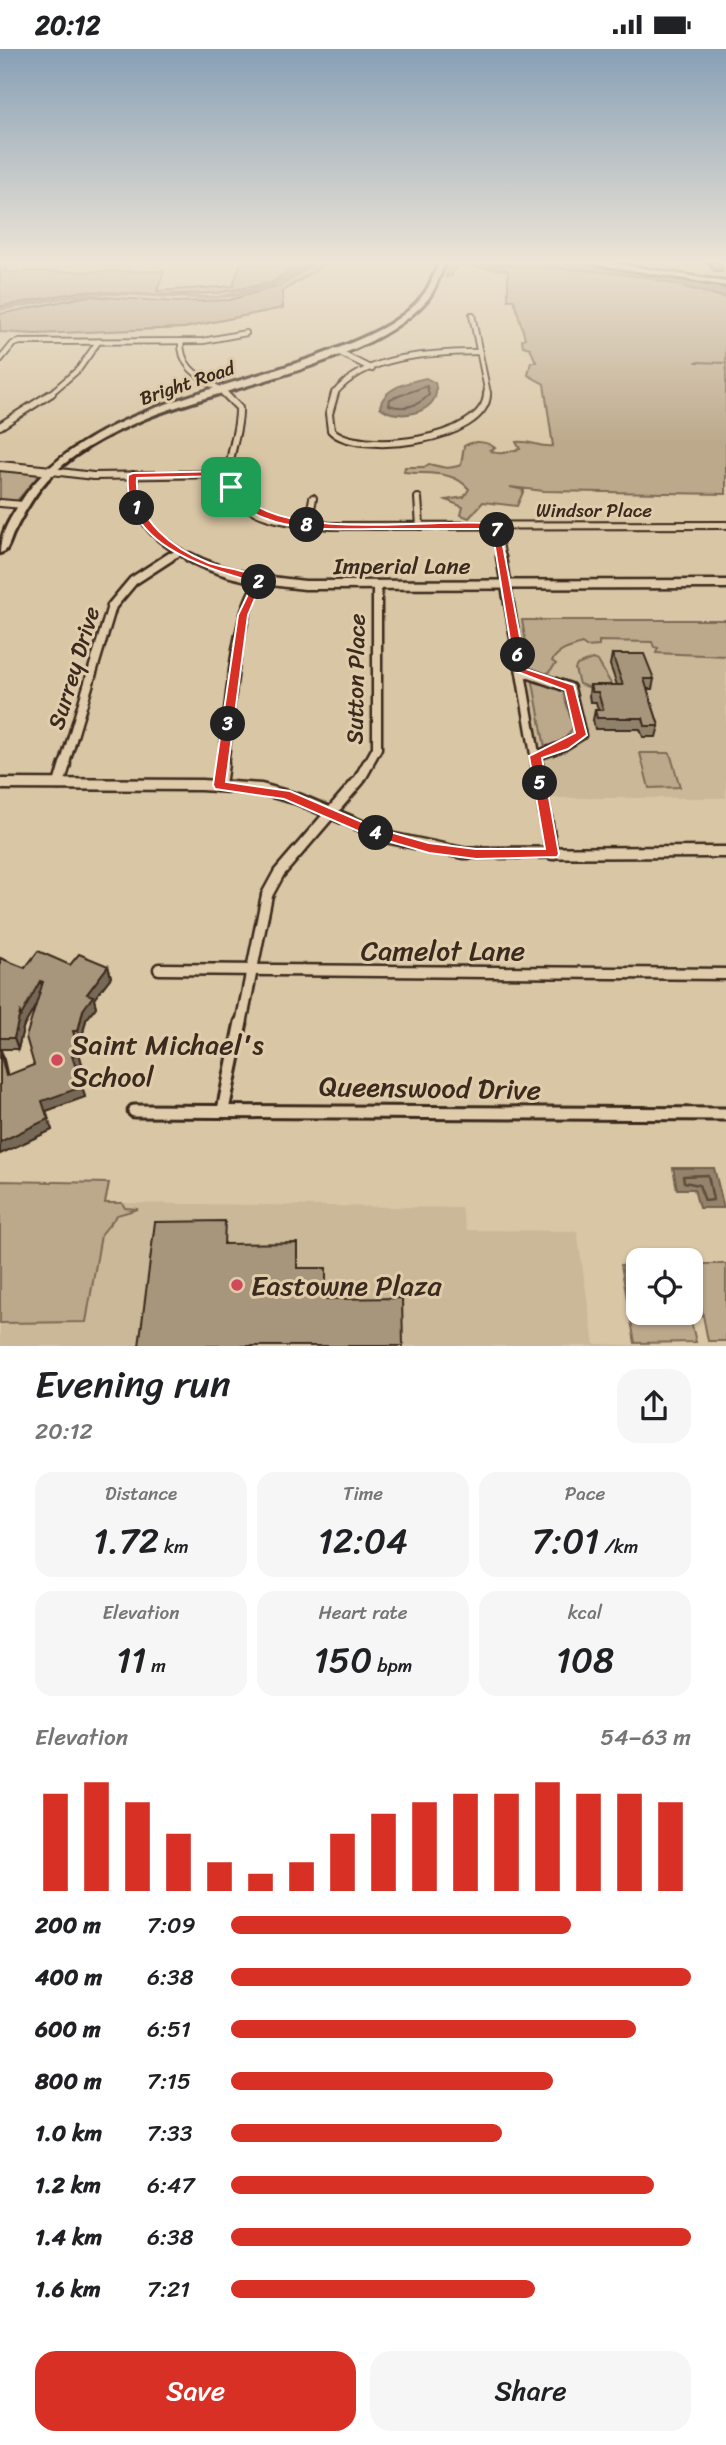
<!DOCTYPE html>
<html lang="en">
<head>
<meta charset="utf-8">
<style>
  body { margin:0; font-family:Sriracha,sans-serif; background:#f6f6f6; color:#202124; height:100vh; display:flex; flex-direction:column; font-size:26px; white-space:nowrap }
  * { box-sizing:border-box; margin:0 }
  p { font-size:23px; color:#757577 }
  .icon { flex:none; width:38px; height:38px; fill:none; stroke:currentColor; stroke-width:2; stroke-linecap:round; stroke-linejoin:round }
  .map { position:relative; height:1297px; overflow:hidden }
  .side { display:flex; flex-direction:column; background:#fff; flex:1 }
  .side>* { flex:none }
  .controls { position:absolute; left:626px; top:1199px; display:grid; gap:14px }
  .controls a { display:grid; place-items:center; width:77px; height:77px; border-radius:14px; background:#fff; box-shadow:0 2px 5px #0004; font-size:35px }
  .pin { position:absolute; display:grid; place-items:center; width:60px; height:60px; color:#fff; margin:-30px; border-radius:14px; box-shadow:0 4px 10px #0006 }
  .km { position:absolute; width:35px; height:35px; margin:-18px; border-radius:50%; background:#222; color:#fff; font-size:19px; line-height:35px; text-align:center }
  .round { display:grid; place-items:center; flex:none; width:74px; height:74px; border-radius:21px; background:#f6f6f6 }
  .summary { display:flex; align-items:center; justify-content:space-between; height:119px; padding:0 35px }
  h1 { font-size:38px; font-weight:600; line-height:52px }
  .stats { display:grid; grid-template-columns:repeat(3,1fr); gap:10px; height:119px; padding:7px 35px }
  .stats div { display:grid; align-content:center; border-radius:18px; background:#f6f6f6; text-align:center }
  .stats b { font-size:35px; font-weight:600 }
  .stats small { font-size:19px; font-weight:400 }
  .stats p { font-size:19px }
  .chart { height:196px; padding:14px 35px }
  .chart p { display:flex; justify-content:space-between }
  .chart svg { width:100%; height:126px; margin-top:7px; stroke:#d93025; stroke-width:6 }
  .action { display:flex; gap:14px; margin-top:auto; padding:14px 35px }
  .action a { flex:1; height:80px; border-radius:21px; background:#d93025; color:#fff; font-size:28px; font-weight:600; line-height:80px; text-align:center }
  .action a+a { background:#f6f6f6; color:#202124 }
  ul { padding:0 35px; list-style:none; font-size:23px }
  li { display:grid; grid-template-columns:112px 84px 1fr; align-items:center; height:52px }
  li i { height:18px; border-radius:9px; background:#d93025 }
  .status { display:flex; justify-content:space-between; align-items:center; height:49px; padding:0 35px; background:#fff; direction:ltr }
  .status svg { height:19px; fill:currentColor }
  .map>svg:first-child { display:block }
  .built { fill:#cab899 }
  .green { fill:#bca98c; stroke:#7c6a55; stroke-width:2 }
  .water { fill:#96836c; stroke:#725f4d; stroke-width:2 }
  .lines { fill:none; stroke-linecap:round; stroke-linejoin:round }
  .shore-far1 { stroke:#5f4e3d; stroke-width:2 }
  .shore { stroke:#5f4e3d; stroke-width:2.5 }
  .stream { stroke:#725f4d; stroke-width:2 }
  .river { fill:#96836c; fill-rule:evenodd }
  .minor-far4-casing { stroke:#3b2a1e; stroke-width:8 }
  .minor-far3-casing { stroke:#3b2a1e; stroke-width:10 }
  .minor-far2-casing { stroke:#3b2a1e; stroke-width:13 }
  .minor-far1-casing { stroke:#3b2a1e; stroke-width:15 }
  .minor-casing { stroke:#3b2a1e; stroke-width:17 }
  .tertiary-casing { stroke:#3b2a1e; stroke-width:12 }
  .secondary-casing { stroke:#3b2a1e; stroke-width:6 }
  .minor-far4 { stroke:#e0ccab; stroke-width:4.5 }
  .minor-far3 { stroke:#e0ccab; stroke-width:6 }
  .minor-far2 { stroke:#e0ccab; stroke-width:8 }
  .minor-far1 { stroke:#e0ccab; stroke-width:10 }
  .minor { stroke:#e0ccab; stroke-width:11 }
  .tertiary { stroke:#e0ccab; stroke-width:8 }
  .secondary { fill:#e0ccab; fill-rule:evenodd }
  .wall { fill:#90816b; stroke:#3b2a1e; stroke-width:2; fill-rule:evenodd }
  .shaded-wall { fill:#766957; stroke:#3b2a1e; stroke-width:2 }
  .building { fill:#a8967c; stroke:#3b2a1e; stroke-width:2 }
  .route { fill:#d93025; stroke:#fff; stroke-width:2; fill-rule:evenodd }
  .poi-dot { fill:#d1495b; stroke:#e0ccab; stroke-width:2.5 }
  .labels { text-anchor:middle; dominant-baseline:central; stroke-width:6; stroke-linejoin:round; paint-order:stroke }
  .far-street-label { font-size:19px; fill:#3b2a1e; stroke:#e0ccab }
  .street-label { font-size:23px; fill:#3b2a1e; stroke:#e0ccab }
  .near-street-label { font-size:28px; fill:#3b2a1e; stroke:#e0ccab }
  .near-poi-label { font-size:28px; fill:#3b2a1e; stroke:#e0ccab; text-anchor:start }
</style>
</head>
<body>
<div class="status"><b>20:12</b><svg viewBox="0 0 49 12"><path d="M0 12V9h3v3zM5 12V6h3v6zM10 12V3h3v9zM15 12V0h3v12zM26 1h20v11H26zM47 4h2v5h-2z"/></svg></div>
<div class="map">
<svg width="726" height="1297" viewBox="0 0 726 1297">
  <rect width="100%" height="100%" fill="#d9c6a5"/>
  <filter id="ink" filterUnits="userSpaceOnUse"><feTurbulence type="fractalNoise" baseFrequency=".0143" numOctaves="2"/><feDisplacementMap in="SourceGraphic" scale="14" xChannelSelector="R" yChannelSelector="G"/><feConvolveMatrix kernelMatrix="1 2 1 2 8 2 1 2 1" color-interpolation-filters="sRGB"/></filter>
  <g filter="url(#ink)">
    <!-- built -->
    <g class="built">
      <path d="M596,213H726V235L646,219Z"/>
      <path d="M726,571V749H542L511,572Z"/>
      <path d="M122,1154L461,1159L467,1181L577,1182L594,1295L650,1297H0V1156Z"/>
    </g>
    <!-- green -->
    <g class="green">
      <path d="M0,213H10L4,223L164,222L157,242L233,237L241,213H301L271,234L217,244L155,246L84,242L3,257H0Z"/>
      <path d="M316,213H328L282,243L283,259L184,279L36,285L0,283V265L88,247L177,253L229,251L280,237Z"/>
      <path d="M506,213L662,227L726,245V445L544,442L510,438L524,441L517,457L483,453L469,469L461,466L463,458L446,451L464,448L469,440C452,420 428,426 404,423L405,418H424L429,415C442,418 446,421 461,416L464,397C473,392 486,391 495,399L490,401C500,408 509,402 520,400L516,393C530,391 540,399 553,397L544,335L528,326L531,313H536L530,299L523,297L522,291L525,289L514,251H508V221L457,216L451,227L446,228L450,214L506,216Z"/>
      <path d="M0,421L41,424L15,454L0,453Z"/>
      <path d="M522,571H726V607L656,604L658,599L654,598L652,593L599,592V597L586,598L582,595C570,599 558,601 552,612L556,615L547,625L530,619Z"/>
      <path d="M592,610L598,612L614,640H594L579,635L575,620L577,616Z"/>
      <path d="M532,628L563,642L573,678C566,691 559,695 545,699Z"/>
      <path d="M640,704H670L680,738L649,739Z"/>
      <path d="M0,1132L109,1134L105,1154H122L125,1159L138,1160L117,1166L101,1186L86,1273L0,1274Z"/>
      <path d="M639,1215V1264H689L696,1293L635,1294L621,1216Z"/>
      <path d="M691,1215H726V1292H708L697,1235L691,1234Z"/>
    </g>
    <!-- water -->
    <g class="water">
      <path d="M442,213L603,215L688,229L726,240V249L650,229L596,222Z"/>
      <path d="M426,329L435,334C444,363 398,374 380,358C383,339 408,333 426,329Z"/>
      <path d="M673,1119H714L724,1159H699L694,1140H677Z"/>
    </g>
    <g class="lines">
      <!-- shore-far1 -->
      <path class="shore-far1" d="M427,337L429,346C418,357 404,361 389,356L390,350Z"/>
      <!-- shore -->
      <path class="shore" d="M708,1126L713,1151L705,1152L699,1136L684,1133L683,1127Z"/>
      <!-- stream -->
      <path class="stream" d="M696,313L726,314"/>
      <!-- river -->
      <path class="river" d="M303,213H312C247,272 162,241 85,247C57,250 28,258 0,262V258L85,243L217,247L273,233Z"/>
      <!-- minor-far4 casing -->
      <g class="minor-far4-casing">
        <g id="minor-far4">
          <path d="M472,266L488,345"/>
          <path d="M181,292C180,323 205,329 226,345"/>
          <path d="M336,302L372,320"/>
          <path d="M0,311L13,295L20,293L203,292L246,284"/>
          <path d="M50,345L79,320L98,293"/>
          <path d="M334,345C366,305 431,304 479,303"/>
        </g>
      </g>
      <!-- minor-far3 casing -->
      <g class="minor-far3-casing">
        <g id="minor-far3">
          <path d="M224,344L239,359C240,382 229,402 229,425C229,471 298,475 332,477L726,476"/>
          <path d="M335,344L329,365L331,381C356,408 488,392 487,344"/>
          <path d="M0,377L52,344"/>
          <path d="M52,422L93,427L229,425"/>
          <path d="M133,426C137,474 151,487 192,510"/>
          <path d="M418,449L420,477"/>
          <path d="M0,454L23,456"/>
          <path d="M308,476L313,449"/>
          <path d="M496,477L502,510"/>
          <path d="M166,510L180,503"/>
        </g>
      </g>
      <!-- minor-far2 casing -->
      <g class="minor-far2-casing">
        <g id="minor-far2">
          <path d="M189,508C225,527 266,532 305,536L726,535"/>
          <path d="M501,508L537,717"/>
          <path d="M521,622L570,639L581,686L563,697L536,707"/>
          <path d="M64,717L112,557L133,532L170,508"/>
          <path d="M223,717C229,673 234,562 261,532"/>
          <path d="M367,717L377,699V536"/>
        </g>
      </g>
      <!-- minor-far1 casing -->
      <g class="minor-far1-casing">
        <g id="minor-far1">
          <path d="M537,715L552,805"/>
          <path d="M0,735L201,736L261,740L298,750L390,789L463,804L726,803"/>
          <path d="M59,735L65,715"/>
          <path d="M220,736L223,715"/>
          <path d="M159,920L726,925"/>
          <path d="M241,975L267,846L279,824L359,731L368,715"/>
        </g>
      </g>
      <!-- minor casing -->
      <g class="minor-casing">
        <g id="minor">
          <path d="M223,1061L241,973"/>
          <path d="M134,1062L726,1065"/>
        </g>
      </g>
      <!-- tertiary casing -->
      <g class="tertiary-casing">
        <path id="tertiary" d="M0,417L52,422"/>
      </g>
      <!-- secondary casing -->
      <g class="secondary-casing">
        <g id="secondary">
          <path d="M439,213H445C440,226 436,240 427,251C369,317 225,336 144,370C107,386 67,406 42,437C31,451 22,467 14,483C11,488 9,498 5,502C3,503 2,503 0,504C0,484 11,468 22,451C86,354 248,339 348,295C375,284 405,270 423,246C431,237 434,224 439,213Z"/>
          <path d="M593,213H606L726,233V237L596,215Z"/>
        </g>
      </g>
      <!-- minor-far4 -->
      <use href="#minor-far4" class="minor-far4"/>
      <!-- minor-far3 -->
      <use href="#minor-far3" class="minor-far3"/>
      <!-- minor-far2 -->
      <use href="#minor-far2" class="minor-far2"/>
      <!-- minor-far1 -->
      <use href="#minor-far1" class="minor-far1"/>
      <!-- minor -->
      <use href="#minor" class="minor"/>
      <!-- tertiary -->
      <use href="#tertiary" class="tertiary"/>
      <!-- secondary -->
      <use href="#secondary" class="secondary"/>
    </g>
    <!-- wall -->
    <g class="wall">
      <path d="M706,213H718L723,221L722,223H715Z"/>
      <path d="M612,605L654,630L652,640H647L659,677L656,688H643L640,680H595L593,671L595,661H598L596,653H590L589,646L590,636H617L610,616Z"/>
      <path d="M0,909L25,919L70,916L108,917L111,928L94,950L96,958L86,971L81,992L76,993L82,1015L76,1017L85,1048L46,1062L52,1081L0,1105ZM36,956L34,1016L7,1027L0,1000H18L24,975V977Z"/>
    </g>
    <!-- shaded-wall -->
    <g class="shaded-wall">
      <path d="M108,917L111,928L94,950L96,958L86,971L81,992L78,982L87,945Z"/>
      <path d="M40,932L44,942L24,977V975L18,1000L14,989L20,964Z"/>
      <path d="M73,982L82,1015L76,1017L85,1048L46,1062L52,1081L0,1105V1093L42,1052L72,1007Z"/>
      <path d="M0,999L3,1006L10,1037L6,1027Z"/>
    </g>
    <!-- building -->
    <g class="building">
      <path d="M708,213H718L723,221H715Z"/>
      <path d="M612,605H644L654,630H644L659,677H645L643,669H597L595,661H603L598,643H592L590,636H623Z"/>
      <path d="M38,902L70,916L79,905L108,917L87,945L93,947L83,961L78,982H73L79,1005L72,1007L82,1038L42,1052L48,1070L0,1093V1002L6,1027L34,1016L26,988L43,933L40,932L21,967L20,964L14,989H0V909L25,919Z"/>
      <path d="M225,1172L224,1195L297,1194V1219H326V1250L402,1249L403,1297H139L155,1173Z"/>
    </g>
  </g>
  <!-- sky -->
  <linearGradient id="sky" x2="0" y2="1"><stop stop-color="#87a0b6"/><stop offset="0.54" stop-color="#eee5d6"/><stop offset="1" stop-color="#eee5d6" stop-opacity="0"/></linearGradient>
  <rect width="726" height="394" fill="url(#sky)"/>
  <!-- route -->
  <path class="route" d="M229,422L234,425C244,502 443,466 499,475L526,620L574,636L587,686L568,700L542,709L559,805L557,808L476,810L429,804L367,786L284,750L215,740L213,736L238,566L254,533C203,518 122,495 128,426L133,424ZM225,427C228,446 247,463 264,469C299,483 340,480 377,480C415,480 453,480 492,480L515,622L565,641L575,684L529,707L545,800H476L429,794L376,779L290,742L226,733L248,566L258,542L266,532C250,521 227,520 209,514C174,500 134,471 137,429Z"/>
  <!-- markers -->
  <g class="poi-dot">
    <circle cx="57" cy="1011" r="7"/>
    <circle cx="237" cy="1236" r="7"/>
  </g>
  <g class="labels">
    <!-- far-street labels -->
    <g class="far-street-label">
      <text transform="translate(187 334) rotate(-19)">Bright Road</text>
      <text x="594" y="461">Windsor Place</text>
    </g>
    <!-- street labels -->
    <g class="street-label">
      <text x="402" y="517">Imperial Lane</text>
      <text transform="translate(74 619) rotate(-73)">Surrey Drive</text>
      <text transform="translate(356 630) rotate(-89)">Sutton Place</text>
    </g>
    <!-- near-street labels -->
    <g class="near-street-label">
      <text x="443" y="901">Camelot Lane</text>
      <text transform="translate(430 1039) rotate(1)">Queenswood Drive</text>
    </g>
    <!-- near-poi labels -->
    <g class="near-poi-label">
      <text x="71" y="995">Saint Michael's<tspan x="71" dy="32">School</tspan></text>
      <text x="251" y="1236">Eastowne Plaza</text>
    </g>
  </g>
</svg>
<div class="controls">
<a><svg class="icon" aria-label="locate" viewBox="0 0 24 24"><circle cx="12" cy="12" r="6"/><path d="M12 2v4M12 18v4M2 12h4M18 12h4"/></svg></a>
</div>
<div class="pin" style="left:231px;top:438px;background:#1e9e55"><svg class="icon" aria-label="arrive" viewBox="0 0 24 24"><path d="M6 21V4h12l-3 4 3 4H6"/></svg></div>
<b class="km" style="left:137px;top:459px">1</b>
<b class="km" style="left:259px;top:533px">2</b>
<b class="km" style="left:228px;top:675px">3</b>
<b class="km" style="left:376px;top:784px">4</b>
<b class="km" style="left:540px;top:734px">5</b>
<b class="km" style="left:518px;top:606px">6</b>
<b class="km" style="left:497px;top:481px">7</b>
<b class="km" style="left:307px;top:476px">8</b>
</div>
<section class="side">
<div class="summary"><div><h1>Evening run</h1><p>20:12</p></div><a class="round"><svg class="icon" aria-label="share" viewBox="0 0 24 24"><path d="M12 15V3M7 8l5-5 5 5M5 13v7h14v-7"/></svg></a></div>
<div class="stats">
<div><p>Distance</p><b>1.72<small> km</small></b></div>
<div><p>Time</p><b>12:04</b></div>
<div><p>Pace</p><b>7:01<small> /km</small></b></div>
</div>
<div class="stats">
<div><p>Elevation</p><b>11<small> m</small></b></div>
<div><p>Heart rate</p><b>150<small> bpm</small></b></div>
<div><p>kcal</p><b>108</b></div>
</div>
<div class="chart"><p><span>Elevation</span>54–63 m</p>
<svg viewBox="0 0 160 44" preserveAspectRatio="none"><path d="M5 44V10M15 44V6M25 44V13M35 44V24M45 44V34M55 44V38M65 44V34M75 44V24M85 44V17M95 44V13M105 44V10M115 44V10M125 44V6M135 44V10M145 44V10M155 44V13"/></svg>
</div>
<ul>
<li><b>200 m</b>7:09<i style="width:74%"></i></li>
<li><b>400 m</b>6:38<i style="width:100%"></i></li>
<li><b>600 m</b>6:51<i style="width:88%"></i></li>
<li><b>800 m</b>7:15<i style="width:70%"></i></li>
<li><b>1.0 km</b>7:33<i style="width:59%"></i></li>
<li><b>1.2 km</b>6:47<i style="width:92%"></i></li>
<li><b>1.4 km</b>6:38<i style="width:100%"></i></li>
<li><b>1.6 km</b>7:21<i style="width:66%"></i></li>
</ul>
<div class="action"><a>Save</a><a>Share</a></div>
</section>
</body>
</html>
